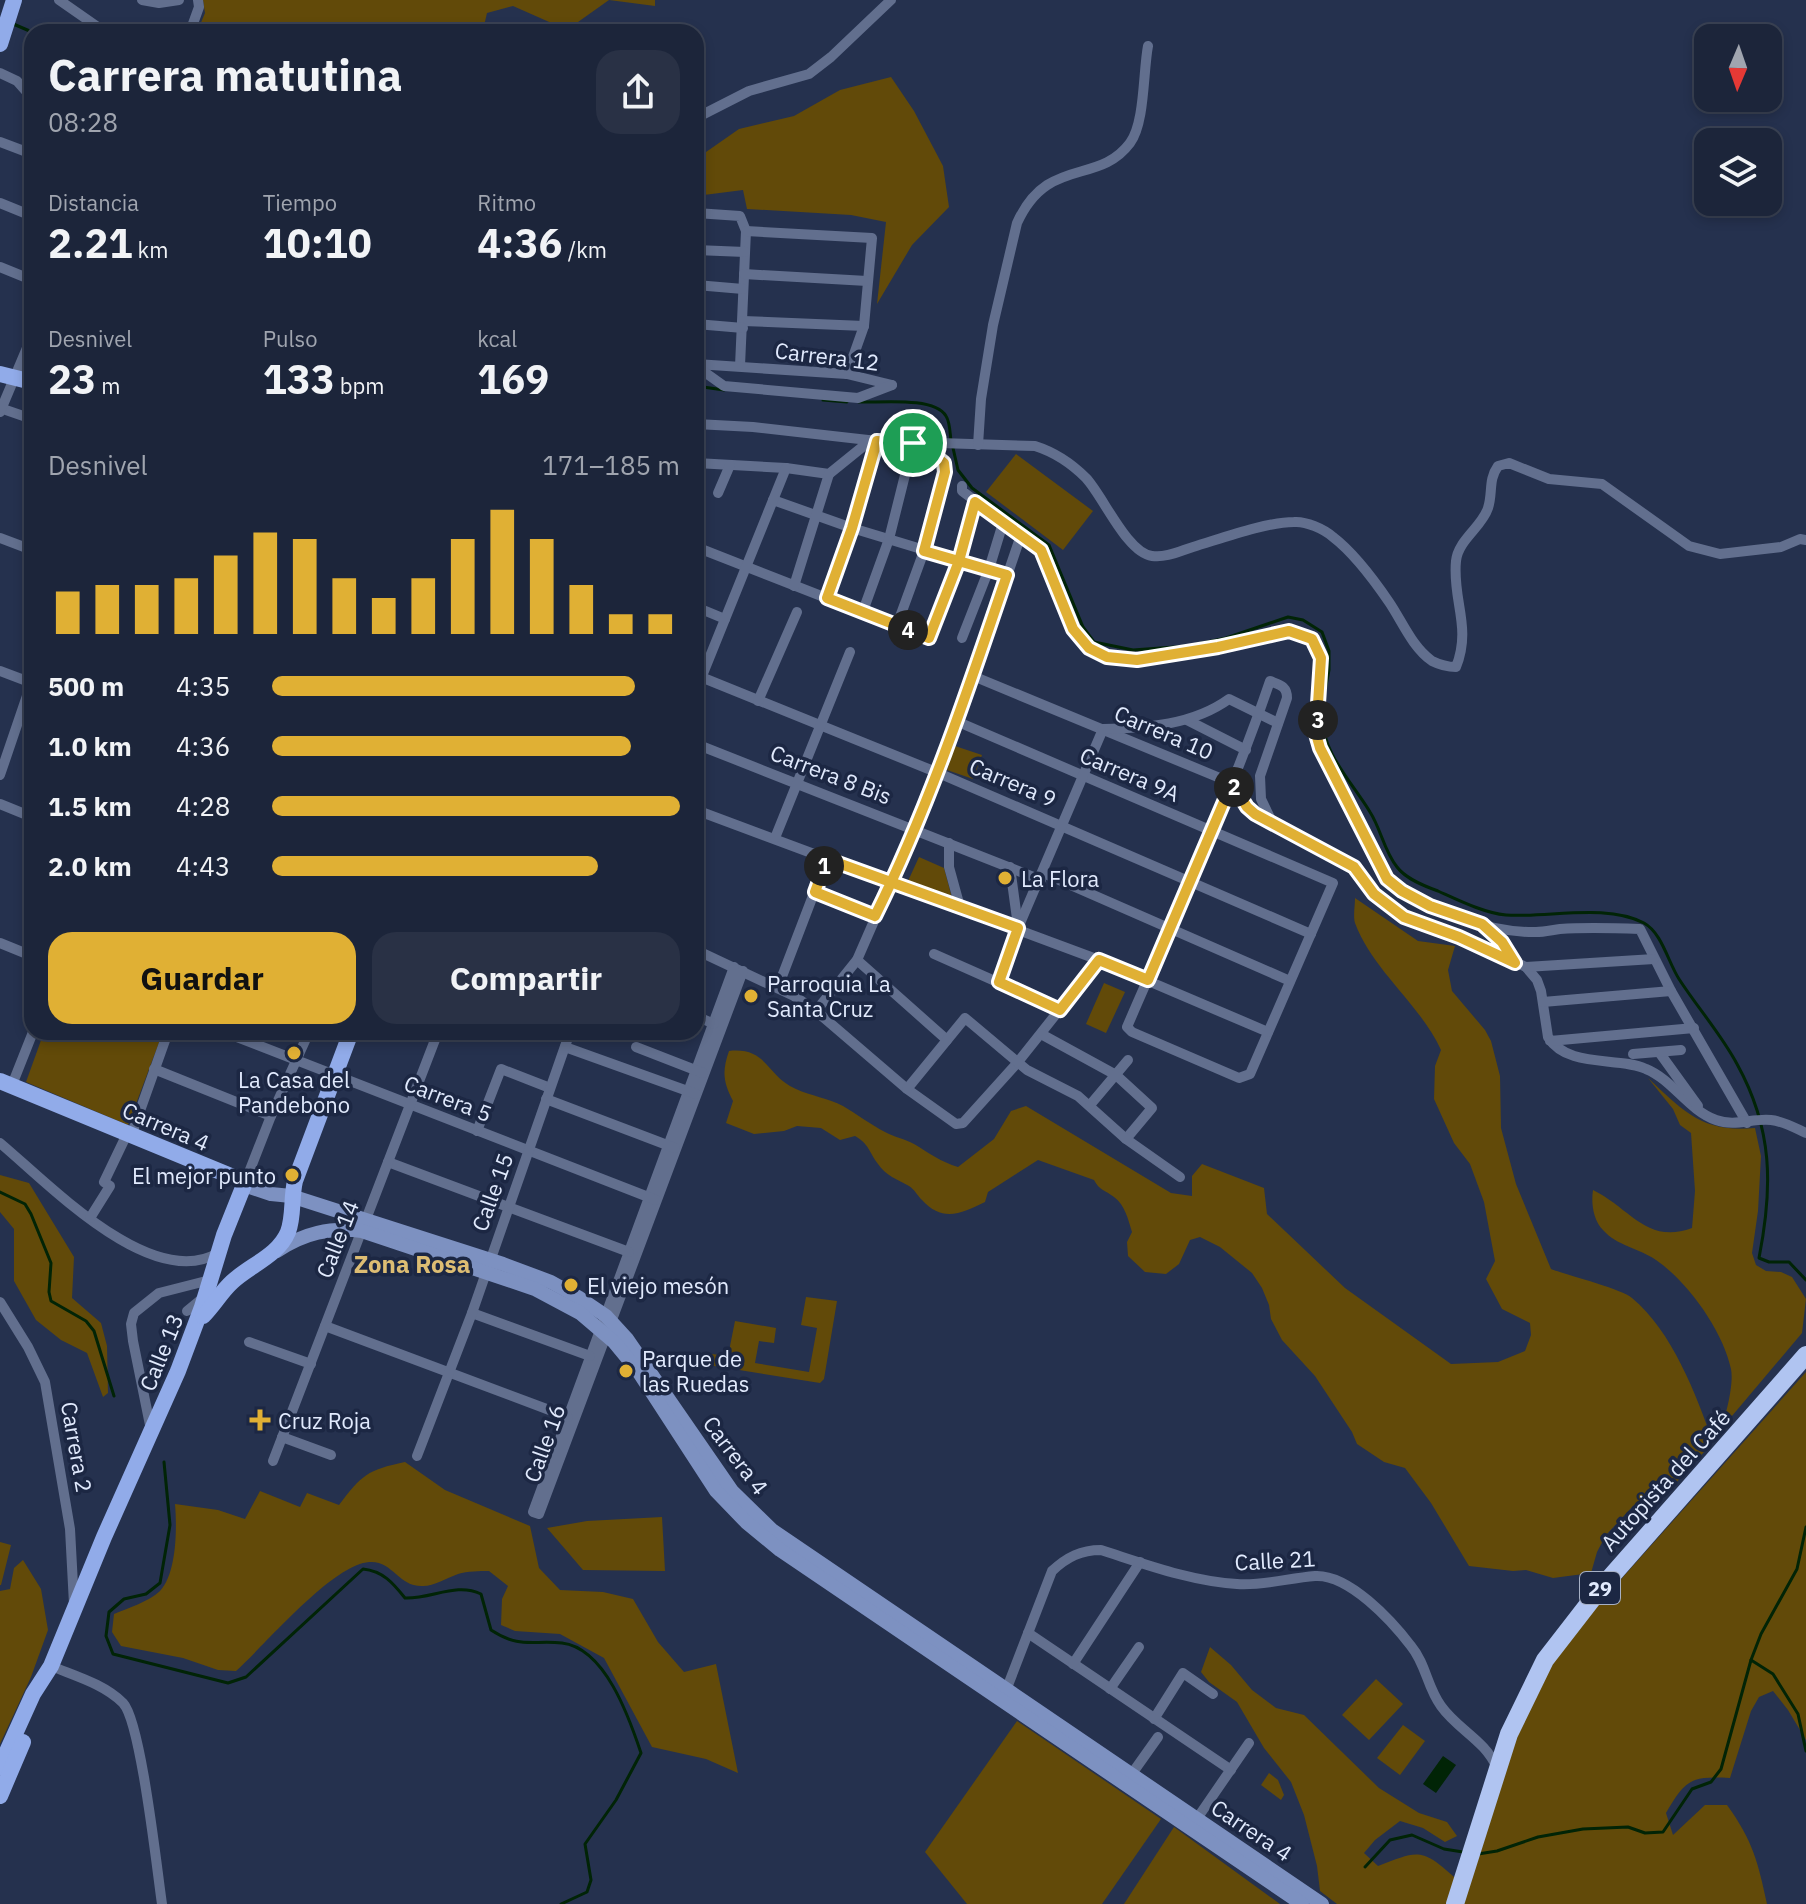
<!DOCTYPE html>
<html lang="es">
<head>
<meta charset="utf-8">
<style>
  body { margin:0; font-family:"IBM Plex Sans",sans-serif; background:#293145; color:#f1f3f6; height:100vh; display:flex; flex-direction:column; font-size:30px; white-space:nowrap }
  * { box-sizing:border-box; margin:0 }
  p { font-size:26px; color:#a0a5af }
  .icon { flex:none; width:44px; height:44px; fill:none; stroke:currentColor; stroke-width:2; stroke-linecap:round; stroke-linejoin:round }
  .map { position:relative; flex:1; overflow:hidden }
  .details { position:absolute; left:24px; top:24px; width:680px; height:1016px; display:flex; flex-direction:column; background:#1c253a; border-radius:24px; box-shadow:0 4px 12px #0003,0 0 0 2px #3a4254 }
  .details>* { flex:none }
  .needle { width:52px; rotate:182deg }
  .tools { position:absolute; left:1694px; top:24px; display:grid; gap:16px }
  .tools a { display:grid; place-items:center; width:88px; height:88px; border-radius:16px; background:#1c253a; box-shadow:0 4px 12px #0003,0 0 0 2px #3a4254; font-size:40px }
  .pin { position:absolute; display:grid; place-items:center; width:68px; height:68px; color:#fff; margin:-34px; border:4px solid #fff; border-radius:50%; box-shadow:0 2px 8px #0007 }
  .km { position:absolute; width:40px; height:40px; margin:-20px; border-radius:50%; background:#222; color:#fff; font-size:22px; line-height:40px; text-align:center }
  .round { display:grid; place-items:center; flex:none; width:84px; height:84px; border-radius:24px; background:#293145 }
  .head { display:flex; align-items:center; justify-content:space-between; height:136px; padding:0 24px }
  h1 { font-size:44px; font-weight:800; line-height:60px }
  .stats { display:grid; grid-template-columns:repeat(3,1fr); gap:12px; height:136px; padding:8px 24px }
  .stats div { display:grid; align-content:center }
  .stats b { font-size:40px; font-weight:800 }
  .stats small { font-size:22px; font-weight:400 }
  .stats p { font-size:22px }
  .chart { height:224px; padding:16px 24px }
  .chart p { display:flex; justify-content:space-between }
  .chart svg { width:100%; height:144px; margin-top:8px; stroke:#e0b034; stroke-width:6 }
  .button { display:flex; gap:16px; margin-top:auto; padding:16px 24px }
  .button a { flex:1; height:92px; border-radius:24px; background:#e0b034; color:#111; font-size:32px; font-weight:800; line-height:92px; text-align:center }
  .button a+a { background:#293145; color:#f1f3f6 }
  ul { padding:0 24px; list-style:none; font-size:26px }
  li { display:grid; grid-template-columns:128px 96px 1fr; align-items:center; height:60px }
  li i { height:20px; border-radius:10px; background:#e0b034 }
  .map>svg:first-child { display:block }
  .green { fill:#624a09 }
  .water { fill:#012406 }
  .lines { fill:none; stroke-linecap:round; stroke-linejoin:round }
  .stream { stroke:#012406; stroke-width:3 }
  .street { stroke:#626f8e; stroke-width:10 }
  .secondary { stroke:#7d91c1; stroke-width:14 }
  .primary { stroke:#91abe9; stroke-width:16 }
  .highway { stroke:#b0c4f1; stroke-width:18 }
  .route-casing { stroke:#fff; stroke-width:16 }
  .route { stroke:#e0b034; stroke-width:10 }
  .poi-dot { fill:#e0b034; stroke:#1c2743; stroke-width:3 }
  .labels { text-anchor:middle; dominant-baseline:central; stroke-width:7; stroke-linejoin:round; paint-order:stroke }
  .shield { fill:#1c2743; stroke:#a6b0c5; stroke-width:2 }
  .shield-label { font-size:20px; font-weight:bold; fill:#e1eafd }
  .street-label { font-size:22px; fill:#e1eafd; stroke:#1c2743 }
  .poi-label { font-size:22px; fill:#e1eafd; stroke:#1c2743; text-anchor:start }
  .neighbourhood-label { font-size:24px; font-weight:bold; fill:#ddbd73; stroke:#1c2743 }
</style>
</head>
<body>
<div class="map">
<svg width="1806" height="1904" viewBox="0 0 1806 1904">
  <rect width="100%" height="100%" fill="#25314e"/>
  <!-- green -->
  <g class="green">
    <path d="M203,0H655V6L609,0L578,22L556,25L513,6L487,13L483,30L479,32H197L205,13Z"/>
    <path d="M891,77L914,111L943,166L949,207L912,245L877,304L886,222L851,215L747,209L743,190L696,196V159L739,129L794,116L840,90Z"/>
    <path d="M1016,454L1093,511L1063,550L986,492Z"/>
    <path d="M955,746L982,755L973,779L947,770Z"/>
    <path d="M919,857L944,868L952,898L908,881Z"/>
    <path d="M1355,898L1418,941L1455,946L1448,970L1452,991L1485,1030L1491,1041L1500,1076L1501,1128L1516,1184L1551,1269C1567,1275 1622,1289 1632,1298C1672,1331 1696,1394 1713,1442L1665,1495L1633,1506L1606,1535L1597,1552L1591,1573L1553,1578L1526,1570L1513,1571L1469,1566L1431,1503L1405,1468L1384,1462L1357,1444L1352,1432L1315,1376L1282,1340L1271,1319L1269,1305L1262,1288L1252,1273L1220,1247L1200,1237L1190,1240L1179,1264L1166,1274L1145,1272L1128,1256L1127,1242L1132,1232C1128,1219 1125,1205 1114,1197C1105,1190 1099,1190 1094,1180L1038,1160L988,1192L985,1202C962,1213 943,1223 922,1200C917,1195 915,1190 909,1186C898,1180 885,1175 878,1164C869,1152 869,1144 855,1136L840,1140L821,1128L797,1126L784,1131L754,1134L726,1123L733,1101C723,1082 722,1071 729,1051C768,1047 766,1076 796,1089C811,1096 828,1098 843,1106C857,1114 871,1125 885,1132C894,1137 905,1139 914,1144C929,1153 941,1162 958,1167L994,1139L1011,1111L1026,1106L1171,1193L1192,1196V1176L1202,1164L1264,1188L1267,1214L1345,1288L1451,1364L1498,1362L1525,1351L1531,1335L1530,1323L1502,1309L1486,1279L1495,1261L1484,1202L1470,1164L1454,1143L1434,1099L1435,1066L1441,1050C1420,1004 1373,971 1355,923C1353,916 1355,906 1355,898Z"/>
    <path d="M1104,983L1125,992L1106,1033L1086,1024Z"/>
    <path d="M44,1032H163L128,1125L26,1082Z"/>
    <path d="M1648,1078C1684,1112 1703,1133 1755,1128L1761,1156L1758,1211L1752,1253L1756,1265L1766,1271L1781,1272L1792,1277L1806,1299L1802,1333L1721,1429C1726,1415 1734,1384 1731,1369C1723,1331 1688,1282 1656,1260C1639,1248 1617,1246 1603,1230C1593,1220 1591,1203 1593,1190C1630,1208 1647,1245 1692,1228L1695,1191L1691,1133L1680,1125L1673,1109Z"/>
    <path d="M0,1175L29,1183L74,1257L72,1298L101,1323L107,1346L108,1393L103,1397L87,1353L61,1340L36,1320L14,1281V1229L0,1212Z"/>
    <path d="M806,1297L837,1301L824,1379L820,1383L702,1364L704,1353L728,1356L735,1321L776,1328L774,1343L759,1341L755,1363L809,1372L817,1328L801,1325Z"/>
    <path d="M1806,1372V1740L1788,1710L1773,1691L1759,1697L1751,1711L1730,1778C1691,1776 1686,1779 1666,1813L1673,1835L1705,1805H1727C1753,1841 1758,1862 1767,1904H1463L1509,1749L1552,1664L1590,1614Z"/>
    <path d="M405,1462L445,1490L530,1526L539,1568L560,1590L603,1592L633,1599L658,1642L684,1672L716,1664L738,1773L706,1759L652,1747L604,1658L560,1634L515,1631L501,1625L502,1599L508,1586L489,1571C479,1571 468,1571 458,1574C447,1578 434,1586 423,1586C398,1587 393,1560 369,1562C332,1565 266,1644 236,1671L218,1670L183,1658L121,1646L112,1632L114,1614C128,1608 148,1602 160,1591C177,1573 177,1527 175,1504L218,1510L245,1519L260,1491L300,1507L307,1493L339,1505C362,1475 367,1470 405,1462Z"/>
    <path d="M662,1517L665,1571L583,1570L547,1528L587,1521Z"/>
    <path d="M0,1542L11,1545L1,1585H0Z"/>
    <path d="M23,1560L41,1589L48,1630L31,1677L0,1744V1591L10,1589L14,1568Z"/>
    <path d="M1210,1647L1231,1665L1252,1690L1276,1708L1304,1715L1379,1788L1419,1813L1447,1822L1457,1836L1445,1842L1423,1828L1400,1821L1375,1840L1364,1853L1378,1866C1418,1851 1421,1847 1455,1878L1447,1904H1337L1320,1891L1317,1866L1304,1815L1291,1782L1264,1748L1237,1702L1209,1682L1201,1672Z"/>
    <path d="M1376,1679L1403,1704L1369,1740L1342,1715Z"/>
    <path d="M1017,1721L1161,1819L1102,1904H967L925,1852Z"/>
    <path d="M1403,1725L1425,1741L1400,1775L1377,1758Z"/>
    <path d="M1269,1773L1278,1780L1284,1795L1281,1800L1261,1785Z"/>
    <path d="M1174,1827L1280,1904H1124Z"/>
  </g>
  <!-- water -->
  <path class="water" d="M1443,1756L1456,1765L1436,1793L1423,1784Z"/>
  <g class="lines">
    <!-- stream -->
    <g class="stream">
      <path d="M11,23L32,32"/>
      <path d="M696,386L724,390"/>
      <path d="M823,400L847,402"/>
      <path d="M859,402C878,403 934,396 946,416C950,422 950,433 951,441"/>
      <path d="M953,448L958,470L972,488L1049,545L1083,627L1094,642L1133,650L1188,646L1226,638L1288,617L1303,620L1322,632L1329,651V670L1323,701"/>
      <path d="M1322,716C1322,753 1352,782 1370,812C1381,829 1384,851 1397,867C1406,879 1424,886 1438,891C1458,900 1484,913 1506,915C1548,918 1606,903 1644,923C1662,933 1668,962 1679,979C1697,1007 1721,1034 1737,1064C1773,1129 1773,1187 1759,1258L1769,1262H1789L1806,1280"/>
      <path d="M0,1192L25,1204L31,1214L51,1263L49,1292L51,1301L86,1321L94,1331L114,1396"/>
      <path d="M164,1462L170,1525L160,1583L146,1594L124,1599L109,1612L106,1636L113,1654L228,1683L246,1677L363,1569C383,1571 393,1583 405,1598C432,1599 456,1582 481,1594L491,1630C520,1649 532,1640 562,1643C605,1648 629,1717 641,1753L616,1800L585,1844L591,1880L587,1892L561,1904"/>
      <path d="M1751,1660L1773,1674L1798,1714L1806,1751"/>
      <path d="M1478,1854L1497,1851L1538,1837L1583,1829L1628,1827L1645,1833L1663,1832L1692,1789L1711,1782L1721,1769L1751,1660L1761,1634L1797,1569L1806,1527"/>
      <path d="M1365,1867L1390,1840L1412,1835L1444,1849L1463,1852"/>
    </g>
    <!-- street -->
    <g class="street">
      <path d="M59,0L105,32"/>
      <path d="M142,0L159,3L179,0"/>
      <path d="M190,32L199,7L198,0"/>
      <path d="M536,32H539"/>
      <path d="M0,73L17,81L32,98"/>
      <path d="M696,118L749,91L809,74L831,57L891,0"/>
      <path d="M0,142L32,154"/>
      <path d="M0,203L32,216"/>
      <path d="M696,213L740,216L746,231L740,366"/>
      <path d="M746,231L872,238L864,326L847,374"/>
      <path d="M696,250L745,252"/>
      <path d="M0,267L32,280"/>
      <path d="M744,274L867,281"/>
      <path d="M696,285L743,289"/>
      <path d="M743,321L864,326"/>
      <path d="M696,324L743,328"/>
      <path d="M696,364L847,374L892,385"/>
      <path d="M696,366L724,386L858,398L892,385"/>
      <path d="M0,408L32,419"/>
      <path d="M0,412L32,336"/>
      <path d="M696,424L753,427L877,441L1035,446C1054,452 1072,464 1086,478C1103,496 1127,553 1152,556C1166,558 1180,551 1193,547C1220,539 1266,522 1294,522C1306,521 1324,529 1333,537C1354,553 1374,580 1389,602C1402,621 1412,647 1432,661C1440,665 1447,667 1456,667C1472,627 1452,600 1456,561C1458,540 1482,527 1488,508C1493,493 1488,480 1498,466L1509,463L1549,479L1602,484L1689,546L1720,554L1781,547L1800,539L1806,540"/>
      <path d="M978,445L981,399L993,325L1017,223C1048,155 1098,186 1130,143C1145,123 1143,72 1148,46"/>
      <path d="M696,463L786,468L829,474L871,440"/>
      <path d="M962,486V491L1041,550L1073,629L1089,648L1107,657L1137,660L1218,647L1289,631L1312,639L1321,658L1316,734L1320,748L1387,879C1424,909 1488,933 1536,932C1544,932 1552,930 1560,929C1587,927 1614,928 1640,929L1671,991L1747,1123"/>
      <path d="M718,493L730,465"/>
      <path d="M773,500L852,528L1007,575"/>
      <path d="M0,538L32,550"/>
      <path d="M696,547L929,638L959,561L975,502"/>
      <path d="M794,586L829,474"/>
      <path d="M827,598L852,528L877,441"/>
      <path d="M696,607L725,619"/>
      <path d="M863,611L889,539L913,443L933,454L944,463L945,472L924,551L897,625"/>
      <path d="M962,638L989,569L1003,523"/>
      <path d="M0,671L32,683"/>
      <path d="M696,675L936,772L1311,934"/>
      <path d="M973,676L1232,783L1247,807L1255,814L1354,867L1374,894L1404,917L1459,937L1526,967L1537,980L1541,991L1548,1037C1568,1069 1618,1056 1646,1069C1673,1080 1688,1110 1716,1120C1735,1127 1752,1118 1771,1120C1783,1121 1795,1128 1806,1133"/>
      <path d="M696,691L786,468"/>
      <path d="M758,701L797,612"/>
      <path d="M1187,720L1246,750"/>
      <path d="M956,721L1333,883L1250,1074L1239,1078L1132,1032L1127,1027C1176,913 1230,799 1270,681C1280,685 1287,686 1287,698L1260,776L1261,799L1273,824"/>
      <path d="M696,744L1041,880"/>
      <path d="M0,775L32,681"/>
      <path d="M0,804L32,817"/>
      <path d="M696,810L1099,960L1268,1032"/>
      <path d="M775,838L850,652"/>
      <path d="M949,843V867L960,907"/>
      <path d="M1010,867L1018,926"/>
      <path d="M1043,873L1290,981"/>
      <path d="M815,892L875,916"/>
      <path d="M1483,925L1502,942L1514,961"/>
      <path d="M0,943L32,956"/>
      <path d="M696,950L794,996L816,1011L907,1089L956,1124L963,1123L1018,1062L1099,960"/>
      <path d="M934,954L1060,1010"/>
      <path d="M857,960L947,1040"/>
      <path d="M734,967L533,1512L539,1514L743,971"/>
      <path d="M1526,967L1654,959"/>
      <path d="M999,982L1018,928L1103,729C1147,728 1193,725 1229,699L1278,723"/>
      <path d="M778,987L827,859"/>
      <path d="M1543,1002L1671,991"/>
      <path d="M816,1011L857,960L891,882L973,676L1021,535"/>
      <path d="M696,1016L714,1024"/>
      <path d="M224,1032L656,1200"/>
      <path d="M1041,1034L1116,1075L1152,1108L1126,1139"/>
      <path d="M1550,1041L1694,1028"/>
      <path d="M565,1047L696,1094"/>
      <path d="M636,1047L703,1073"/>
      <path d="M1659,1052L1698,1106"/>
      <path d="M1633,1054L1681,1050"/>
      <path d="M154,1069L271,1116"/>
      <path d="M12,1085L33,1032"/>
      <path d="M907,1089L965,1018L1027,1070L1078,1096L1126,1139L1180,1177"/>
      <path d="M546,1099L675,1148"/>
      <path d="M1090,1105L1128,1060"/>
      <path d="M477,1131L501,1069L550,1088"/>
      <path d="M131,1136L168,1032"/>
      <path d="M0,1143C48,1183 151,1292 218,1253"/>
      <path d="M388,1162L629,1252"/>
      <path d="M244,1185L271,1116L309,1032"/>
      <path d="M90,1218L110,1186L104,1182L127,1134"/>
      <path d="M0,1302L28,1347L45,1382L70,1529L74,1604"/>
      <path d="M187,1311L204,1297"/>
      <path d="M472,1313L590,1356"/>
      <path d="M325,1326L568,1417"/>
      <path d="M249,1342L311,1364"/>
      <path d="M151,1430L133,1341L131,1324L134,1313L159,1293L210,1280"/>
      <path d="M282,1437L331,1455"/>
      <path d="M417,1456L472,1313L570,1032"/>
      <path d="M273,1461L438,1032"/>
      <path d="M1028,1633L1231,1770"/>
      <path d="M1073,1664L1140,1562"/>
      <path d="M51,1666C75,1676 104,1684 123,1703C141,1722 157,1870 162,1904"/>
      <path d="M1110,1689L1139,1647"/>
      <path d="M1005,1693L1052,1571C1067,1557 1081,1550 1101,1550C1145,1564 1190,1581 1237,1584C1263,1586 1289,1578 1315,1576C1349,1574 1392,1621 1411,1646C1426,1664 1427,1687 1441,1706C1458,1730 1485,1740 1497,1768"/>
      <path d="M1154,1719L1183,1673L1213,1694"/>
      <path d="M1131,1775L1158,1737"/>
      <path d="M1194,1823L1249,1743"/>
    </g>
    <!-- secondary -->
    <g class="secondary">
      <path d="M244,1185L271,1194L291,1196L503,1264L551,1282L578,1297L606,1316L627,1339L732,1491L772,1530L1322,1904"/>
      <path d="M277,1251C304,1233 330,1227 362,1231L535,1289L580,1313L614,1342L638,1371L716,1491L746,1522L780,1550L1302,1904"/>
    </g>
    <!-- primary -->
    <g class="primary">
      <path d="M0,44L14,0"/>
      <path d="M0,374L32,382"/>
      <path d="M0,1081L238,1179L244,1185L224,1235L202,1307L178,1371L104,1537L51,1666L33,1694L0,1767"/>
      <path d="M203,1316C214,1305 221,1292 232,1282C250,1265 278,1256 288,1232C294,1216 291,1198 295,1181L351,1032"/>
      <path d="M0,1796L23,1742"/>
    </g>
    <!-- highway -->
    <path class="highway" d="M1455,1904L1509,1734L1545,1660L1600,1589L1806,1355"/>
  </g>
  <g class="lines">
    <!-- route casing -->
    <g class="route-casing">
      <path id="route" d="M913,443L933,454L944,463L945,472L924,551L1007,575C968,690 929,807 875,916L815,892L827,859C890,882 954,905 1018,928L999,982L1060,1010L1099,960L1148,980L1232,783L1247,807L1255,814L1354,867L1374,894L1404,917L1459,937L1515,963L1502,942L1482,924L1430,906L1402,891L1387,879L1320,748L1316,734L1321,658L1312,639L1289,631L1218,647L1137,660L1107,657L1089,648L1073,629L1041,550L975,502L959,561L929,638L827,598L852,528L877,441L913,443"/>
    </g>
    <!-- route -->
    <use href="#route" class="route"/>
  </g>
  <!-- markers -->
  <g class="poi-dot">
    <circle cx="1005" cy="878" r="8"/>
    <circle cx="751" cy="996" r="8"/>
    <circle cx="294" cy="1053" r="8"/>
    <circle cx="292" cy="1175" r="8"/>
    <circle cx="571" cy="1285" r="8"/>
    <circle cx="626" cy="1371" r="8"/>
    <path d="M256 1408h8v8h8v8h-8v8h-8v-8h-8v-8h8z"/>
  </g>
  <g class="labels">
    <!-- shield labels -->
    <rect class="shield" x="1580" y="1572" width="40" height="32" rx="6"/>
    <g class="shield-label">
      <text x="1600" y="1588">29</text>
    </g>
    <!-- street labels -->
    <g class="street-label">
      <text transform="translate(827 356) rotate(7)">Carrera 12</text>
      <text transform="translate(1164 732) rotate(23)">Carrera 10</text>
      <text transform="translate(831 774) rotate(21)">Carrera 8 Bis</text>
      <text transform="translate(1130 774) rotate(23)">Carrera 9A</text>
      <text transform="translate(1013 782) rotate(23)">Carrera 9</text>
      <text transform="translate(448 1098) rotate(21)">Carrera 5</text>
      <text transform="translate(166 1126) rotate(23)">Carrera 4</text>
      <text transform="translate(492 1192) rotate(-70)">Calle 15</text>
      <text transform="translate(337 1239) rotate(-69)">Calle 14</text>
      <text transform="translate(161 1352) rotate(-68)">Calle 13</text>
      <text transform="translate(544 1443) rotate(-70)">Calle 16</text>
      <text transform="translate(77 1447) rotate(80)">Carrera 2</text>
      <text transform="translate(736 1455) rotate(53)">Carrera 4</text>
      <text transform="translate(1665 1480) rotate(-48)">Autopista del Café</text>
      <text transform="translate(1275 1560) rotate(-3)">Calle 21</text>
      <text transform="translate(1252 1830) rotate(34)">Carrera 4</text>
    </g>
    <!-- poi labels -->
    <g class="poi-label">
      <text x="1021" y="878">La Flora</text>
      <text x="767" y="983">Parroquia La<tspan x="767" dy="25">Santa Cruz</tspan></text>
      <text x="294" y="1079" text-anchor="middle">La Casa del<tspan x="294" dy="25">Pandebono</tspan></text>
      <text x="276" y="1175" text-anchor="end">El mejor punto</text>
      <text x="587" y="1285">El viejo mesón</text>
      <text x="642" y="1358">Parque de<tspan x="642" dy="25">las Ruedas</tspan></text>
      <text x="278" y="1420">Cruz Roja</text>
    </g>
    <!-- neighbourhood labels -->
    <g class="neighbourhood-label">
      <text x="412" y="1264">Zona Rosa</text>
    </g>
  </g>
</svg>
<div class="tools">
<a><svg class="needle" viewBox="-14 -14 28 28"><path d="M0-13l5 13h-10z" fill="#e53935"/><path d="M0 13l5-13h-10z" fill="#a0a5af"/></svg></a>
<a><svg class="icon" aria-label="layers" viewBox="0 0 24 24"><path d="M12 4l9 5-9 5-9-5zM3 14l9 5 9-5"/></svg></a>
</div>
<div class="pin" style="left:913px;top:443px;background:#1e9e55"><svg class="icon" aria-label="arrive" viewBox="0 0 24 24"><path d="M6 21V4h12l-3 4 3 4H6"/></svg></div>
<b class="km" style="left:824px;top:866px">1</b>
<b class="km" style="left:1234px;top:787px">2</b>
<b class="km" style="left:1318px;top:720px">3</b>
<b class="km" style="left:908px;top:630px">4</b>
<section class="details">
<div class="head"><div><h1>Carrera matutina</h1><p>08:28</p></div><a class="round"><svg class="icon" aria-label="share" viewBox="0 0 24 24"><path d="M12 15V3M7 8l5-5 5 5M5 13v7h14v-7"/></svg></a></div>
<div class="stats">
<div><p>Distancia</p><b>2.21<small> km</small></b></div>
<div><p>Tiempo</p><b>10:10</b></div>
<div><p>Ritmo</p><b>4:36<small> /km</small></b></div>
</div>
<div class="stats">
<div><p>Desnivel</p><b>23<small> m</small></b></div>
<div><p>Pulso</p><b>133<small> bpm</small></b></div>
<div><p>kcal</p><b>169</b></div>
</div>
<div class="chart"><p><span>Desnivel</span>171–185 m</p>
<svg viewBox="0 0 160 44" preserveAspectRatio="none"><path d="M5 44V31M15 44V29M25 44V29M35 44V27M45 44V20M55 44V13M65 44V15M75 44V27M85 44V33M95 44V27M105 44V15M115 44V6M125 44V15M135 44V29M145 44V38M155 44V38"/></svg>
</div>
<ul>
<li><b>500 m</b>4:35<i style="width:89%"></i></li>
<li><b>1.0 km</b>4:36<i style="width:88%"></i></li>
<li><b>1.5 km</b>4:28<i style="width:100%"></i></li>
<li><b>2.0 km</b>4:43<i style="width:80%"></i></li>
</ul>
<div class="button"><a>Guardar</a><a>Compartir</a></div>
</section>
</div>
</body>
</html>
